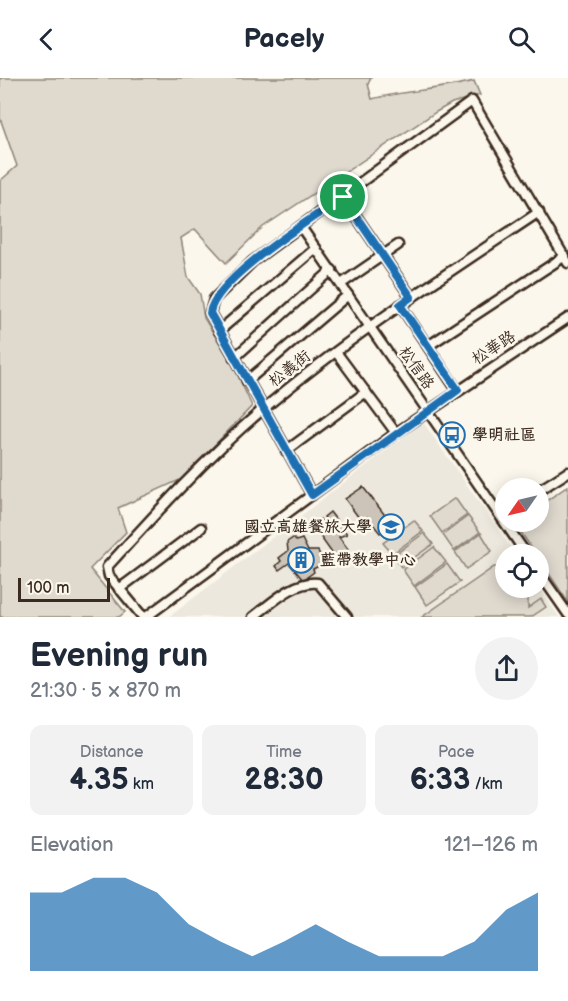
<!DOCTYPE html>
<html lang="en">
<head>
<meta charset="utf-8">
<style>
  body { margin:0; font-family:"Balsamiq Sans","LXGW WenKai TC",sans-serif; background:#f2f2f3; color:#1f2937; height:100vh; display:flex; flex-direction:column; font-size:22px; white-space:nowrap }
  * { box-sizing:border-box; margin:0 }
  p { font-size:20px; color:#747a83 }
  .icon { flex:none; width:33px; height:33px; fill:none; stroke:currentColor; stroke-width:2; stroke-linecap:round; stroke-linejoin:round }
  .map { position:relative; height:539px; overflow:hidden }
  .side { display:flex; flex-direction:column; background:#fff; flex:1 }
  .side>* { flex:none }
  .needle { width:39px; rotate:236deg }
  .fabs { position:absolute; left:495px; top:400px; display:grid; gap:12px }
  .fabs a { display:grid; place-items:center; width:54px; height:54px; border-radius:50%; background:#fff; box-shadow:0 3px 15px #0003; font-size:30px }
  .scale { position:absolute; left:18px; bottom:15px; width:92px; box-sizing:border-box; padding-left:6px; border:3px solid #3b2a1e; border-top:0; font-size:16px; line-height:21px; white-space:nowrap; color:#3b2a1e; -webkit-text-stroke:4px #fbf7ec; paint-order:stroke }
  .pin { position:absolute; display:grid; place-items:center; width:51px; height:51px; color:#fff; margin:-26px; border:3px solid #fff; border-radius:50%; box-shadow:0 2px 6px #0007 }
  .round { display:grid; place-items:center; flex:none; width:63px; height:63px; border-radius:32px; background:#f2f2f3 }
  .summary { display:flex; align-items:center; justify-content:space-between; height:102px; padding:0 30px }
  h1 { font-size:33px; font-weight:700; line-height:45px }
  .metrics { display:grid; grid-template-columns:repeat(3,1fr); gap:9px; height:102px; padding:6px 30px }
  .metrics div { display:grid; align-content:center; border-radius:12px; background:#f2f2f3; text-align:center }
  .metrics b { font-size:30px; font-weight:700 }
  .metrics small { font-size:16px; font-weight:400 }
  .metrics p { font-size:16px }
  .chart { height:168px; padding:12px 30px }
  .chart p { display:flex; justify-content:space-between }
  .chart svg { width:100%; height:108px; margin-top:6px; fill:#1f6fb2; opacity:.7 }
  header { display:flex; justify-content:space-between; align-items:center; height:78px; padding:0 30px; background:#fff; font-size:27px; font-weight:700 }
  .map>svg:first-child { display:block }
  .built { fill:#ede8dd }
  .green { fill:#dfd9ce; stroke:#8d8276; stroke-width:1.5 }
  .building { fill:#ccc4b9; stroke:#3b2a1e; stroke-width:1.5 }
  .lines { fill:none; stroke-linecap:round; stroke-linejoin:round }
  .minor-casing { stroke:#3b2a1e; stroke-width:13 }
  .minor { stroke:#fbf7ec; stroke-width:8 }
  .route-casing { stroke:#fff; stroke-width:12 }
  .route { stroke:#1f6fb2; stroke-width:8 }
  .labels { text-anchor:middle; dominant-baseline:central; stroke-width:5; stroke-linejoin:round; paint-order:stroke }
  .street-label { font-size:16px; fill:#3b2a1e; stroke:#fbf7ec }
  .poi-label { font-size:16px; font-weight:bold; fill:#3b2a1e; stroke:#fbf7ec; text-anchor:start }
</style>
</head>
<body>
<header><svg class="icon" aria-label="back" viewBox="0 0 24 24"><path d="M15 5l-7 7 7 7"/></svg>Pacely<svg class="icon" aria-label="search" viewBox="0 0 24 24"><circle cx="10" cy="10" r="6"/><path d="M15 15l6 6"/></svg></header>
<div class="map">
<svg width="568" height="539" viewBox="0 0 568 539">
  <rect width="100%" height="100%" fill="#fbf7ec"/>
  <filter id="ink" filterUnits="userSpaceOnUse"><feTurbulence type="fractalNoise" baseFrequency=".0167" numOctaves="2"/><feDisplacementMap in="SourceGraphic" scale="12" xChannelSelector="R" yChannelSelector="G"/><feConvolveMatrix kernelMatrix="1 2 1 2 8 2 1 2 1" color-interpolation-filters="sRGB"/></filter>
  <g filter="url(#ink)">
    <!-- built -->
    <path class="built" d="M423,344L516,477H506V510L539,509L559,539H169Z"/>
    <!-- green -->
    <g class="green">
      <path d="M0,0H371L368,6L372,21C406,12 440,12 474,3L480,17L452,25L436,34L263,149L226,185L195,151L181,160L188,199L200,216L204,240L233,287L252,328L182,401L118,430L126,454L90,491L125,534L119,539H0V103L17,88L0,40Z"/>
      <path d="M568,408V524L514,444H538L539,428Z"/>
      <path d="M455,420L467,437L442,455L430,438Z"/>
      <path d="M468,438L480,454L454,473L443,457Z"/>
      <path d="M414,442L423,453L392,476L383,465Z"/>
      <path d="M424,455L433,466L401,489L393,478Z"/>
      <path d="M481,455L492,473L466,491L455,474Z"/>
      <path d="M434,469L446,484L414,508L403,492Z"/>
      <path d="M447,486L460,504L427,527L415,509Z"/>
      <path d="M494,489L505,490L506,510H528V530L541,521L546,529L531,539H422Z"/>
    </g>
    <!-- building -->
    <g class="building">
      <path d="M363,409L392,446L380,455L367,439L362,444L345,421Z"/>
      <path d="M330,434L347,456L339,459L348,471L345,474L348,479L339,485L312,447L320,441L324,448L328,445L324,439Z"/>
      <path d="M293,460L296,463L302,461L308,473H318L322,481L319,488L313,491L314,494L303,502L289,485L279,492L276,488L281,483L279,480L288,473L287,464Z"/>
    </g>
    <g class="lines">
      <!-- minor casing -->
      <g class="minor-casing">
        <g id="minor">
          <path d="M343,119L411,219"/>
          <path d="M301,149L527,477"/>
          <path d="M341,206L398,167"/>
          <path d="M400,227L457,312"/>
          <path d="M219,253L316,170"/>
          <path d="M428,268L565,178"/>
          <path d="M336,274L396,355"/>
          <path d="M234,280L332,192"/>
          <path d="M247,303L348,217"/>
          <path d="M286,373L366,314"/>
          <path d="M538,413L568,394"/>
          <path d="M312,417L210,235L214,221L253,183L472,23L568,185"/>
          <path d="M538,493L568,536"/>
          <path d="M119,511L201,450"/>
          <path d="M143,539L109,498L107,489C156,435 206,380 261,333C348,259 445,197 539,134"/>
          <path d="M146,539L396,355L568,240"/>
          <path d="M253,539C271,526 294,502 318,505L347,539"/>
        </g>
      </g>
      <!-- minor -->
      <use href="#minor" class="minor"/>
    </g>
  </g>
  <g class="lines" filter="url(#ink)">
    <!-- route casing -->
    <g class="route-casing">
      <path id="route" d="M343,119L411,219L400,227L458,312L312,417L210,235C214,201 313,140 343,119Z"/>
    </g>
    <!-- route -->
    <use href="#route" class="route"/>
  </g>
  <!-- icons -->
  <defs>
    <g id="bus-ring" transform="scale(1.35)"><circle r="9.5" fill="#fbf7ec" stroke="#1f6fb2" stroke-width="1.5"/><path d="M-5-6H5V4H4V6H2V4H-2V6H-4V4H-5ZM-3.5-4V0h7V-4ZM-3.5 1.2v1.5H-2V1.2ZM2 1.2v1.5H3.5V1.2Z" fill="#1f6fb2"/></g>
    <g id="university-ring" transform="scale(1.35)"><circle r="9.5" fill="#fbf7ec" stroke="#1f6fb2" stroke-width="1.5"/><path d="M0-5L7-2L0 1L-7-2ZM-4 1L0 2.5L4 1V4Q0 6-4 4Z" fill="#1f6fb2"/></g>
    <g id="building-ring" transform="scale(1.35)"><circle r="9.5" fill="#fbf7ec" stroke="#1f6fb2" stroke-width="1.5"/><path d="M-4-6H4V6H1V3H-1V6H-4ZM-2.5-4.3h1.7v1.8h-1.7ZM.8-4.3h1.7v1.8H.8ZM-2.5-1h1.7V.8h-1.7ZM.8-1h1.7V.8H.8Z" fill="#1f6fb2"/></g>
  </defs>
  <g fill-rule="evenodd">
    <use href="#bus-ring" x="452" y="357"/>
    <use href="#university-ring" x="391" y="449"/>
    <use href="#building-ring" x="301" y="482"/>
  </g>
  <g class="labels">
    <!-- street labels -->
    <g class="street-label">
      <text transform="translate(494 270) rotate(-33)">松華路</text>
      <text transform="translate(416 290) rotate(55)">松信路</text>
      <text transform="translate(290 291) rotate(-38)">松義街</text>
    </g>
    <!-- poi labels -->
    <g class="poi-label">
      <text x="472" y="357">學明社區</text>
      <text x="372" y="449" text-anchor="end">國立高雄餐旅大學</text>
      <text x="320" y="482">藍帶教學中心</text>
    </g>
  </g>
</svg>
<div class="fabs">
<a><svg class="needle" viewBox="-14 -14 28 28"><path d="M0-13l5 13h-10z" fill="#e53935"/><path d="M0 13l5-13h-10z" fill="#747a83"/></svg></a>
<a><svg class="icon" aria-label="locate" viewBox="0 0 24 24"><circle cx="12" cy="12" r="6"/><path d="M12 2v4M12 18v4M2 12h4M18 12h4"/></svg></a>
</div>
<div class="scale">100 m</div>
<div class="pin" style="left:343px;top:119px;background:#1e9e55"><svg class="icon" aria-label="arrive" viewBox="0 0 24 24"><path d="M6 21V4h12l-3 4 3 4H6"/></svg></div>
</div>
<section class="side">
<div class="summary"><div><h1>Evening run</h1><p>21:30 · 5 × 870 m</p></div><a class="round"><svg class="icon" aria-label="share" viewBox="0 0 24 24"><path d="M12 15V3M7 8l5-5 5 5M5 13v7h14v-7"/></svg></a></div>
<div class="metrics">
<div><p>Distance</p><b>4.35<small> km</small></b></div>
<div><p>Time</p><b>28:30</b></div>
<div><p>Pace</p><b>6:33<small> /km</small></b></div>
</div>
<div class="chart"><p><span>Elevation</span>121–126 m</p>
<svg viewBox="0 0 160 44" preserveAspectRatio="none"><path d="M0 44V12L10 12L20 6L30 6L40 12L50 25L60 32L70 38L80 32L90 25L100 32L110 38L120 38L130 38L140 32L150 19L160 12V44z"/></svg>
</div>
</section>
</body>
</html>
